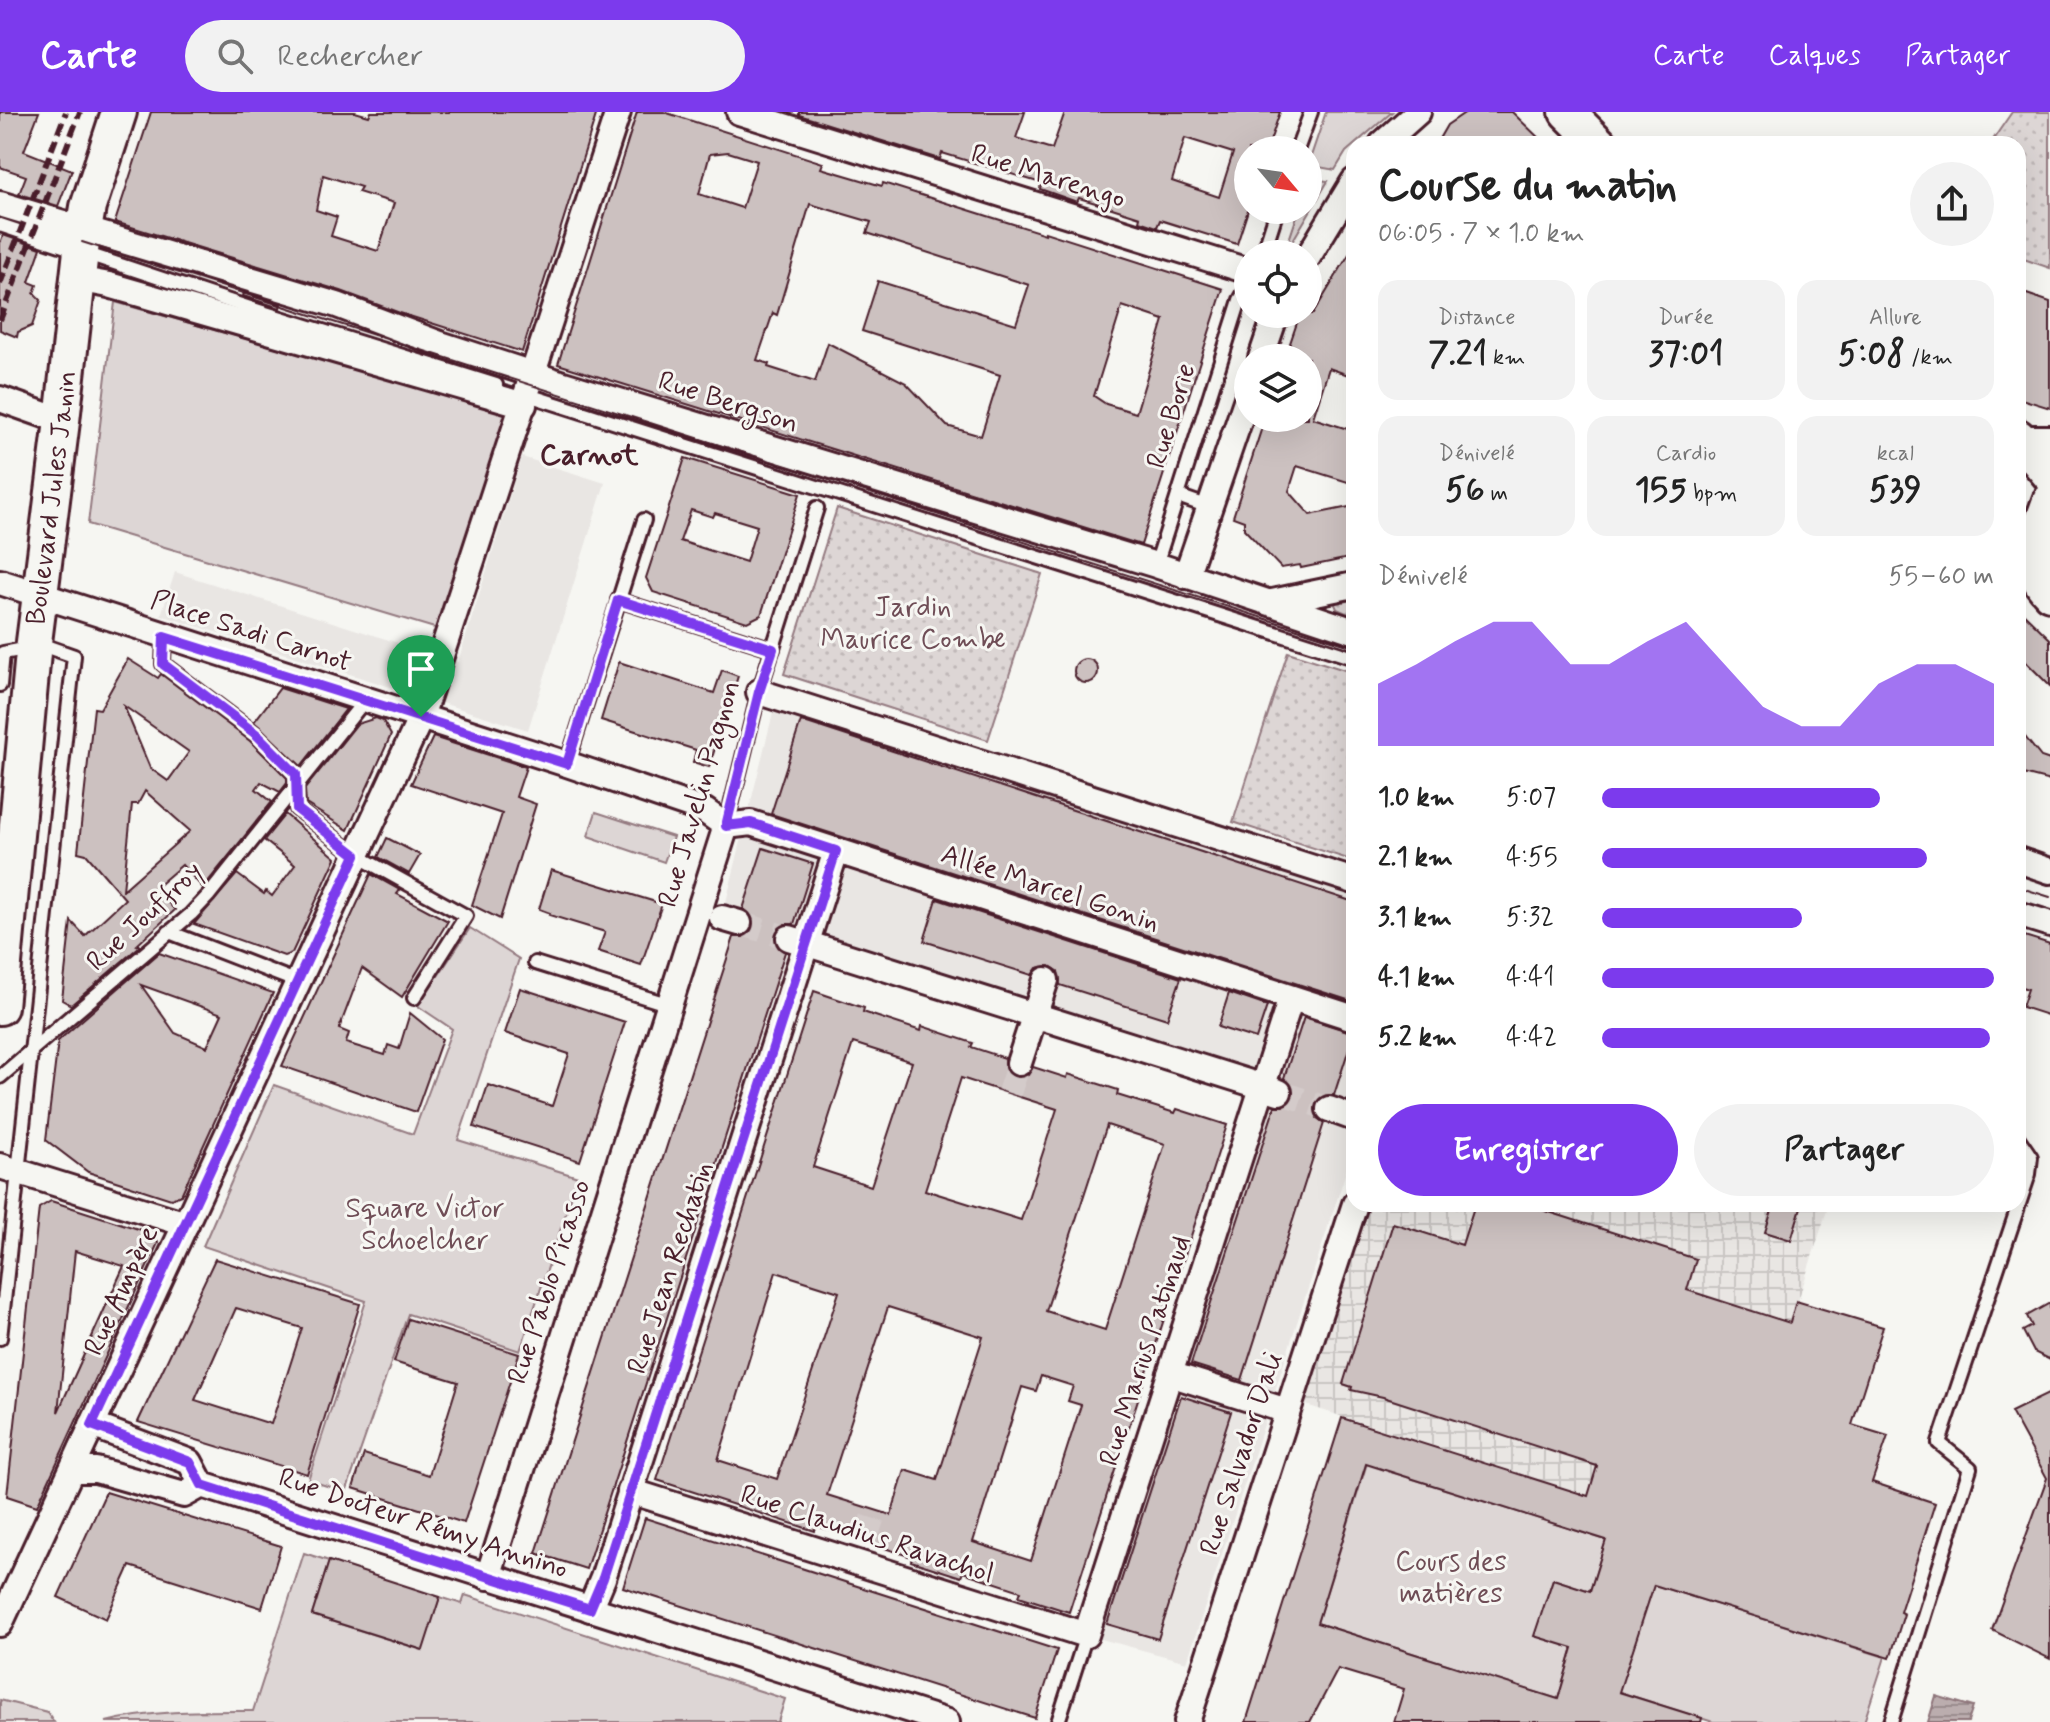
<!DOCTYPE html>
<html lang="fr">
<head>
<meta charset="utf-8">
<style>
  body { margin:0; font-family:Mynerve,sans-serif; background:#f2f2f2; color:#222; height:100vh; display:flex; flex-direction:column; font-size:30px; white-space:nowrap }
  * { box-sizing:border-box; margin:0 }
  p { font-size:26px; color:#767676 }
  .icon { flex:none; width:44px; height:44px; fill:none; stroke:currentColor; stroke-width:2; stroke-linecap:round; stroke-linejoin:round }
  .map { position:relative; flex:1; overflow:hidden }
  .panel { position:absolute; left:1346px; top:24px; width:680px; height:1076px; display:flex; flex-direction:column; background:#fff; border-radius:24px; box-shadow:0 8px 32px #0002 }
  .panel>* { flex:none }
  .needle { width:52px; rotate:119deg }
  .fabs { position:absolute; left:1234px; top:24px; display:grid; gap:16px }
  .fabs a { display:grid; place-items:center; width:88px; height:88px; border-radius:50%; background:#fff; box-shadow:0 8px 32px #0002; font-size:40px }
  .pin { position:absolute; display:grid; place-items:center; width:68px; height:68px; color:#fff; margin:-82px -34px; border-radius:50% 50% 50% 0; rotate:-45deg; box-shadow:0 0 8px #0007 }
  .pin .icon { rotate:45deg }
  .round { display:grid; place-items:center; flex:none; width:84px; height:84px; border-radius:42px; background:#f2f2f2 }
  .overview { display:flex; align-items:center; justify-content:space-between; height:136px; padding:0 32px }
  h1 { font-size:44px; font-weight:800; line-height:60px }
  .figures { display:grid; grid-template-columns:repeat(3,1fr); gap:12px; height:136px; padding:8px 32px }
  .figures div { display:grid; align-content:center; border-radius:20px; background:#f2f2f2; text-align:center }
  .figures b { font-size:34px; font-weight:800 }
  .figures small { font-size:22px; font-weight:400 }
  .figures p { font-size:22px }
  .chart { height:224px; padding:16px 32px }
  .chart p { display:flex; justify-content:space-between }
  .chart svg { width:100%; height:144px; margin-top:8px; fill:#7c3aed; opacity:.7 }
  .button { display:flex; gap:16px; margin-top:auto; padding:16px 32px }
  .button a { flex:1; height:92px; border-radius:48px; background:#7c3aed; color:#fff; font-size:32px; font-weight:800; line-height:92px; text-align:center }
  .button a+a { background:#f2f2f2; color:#222 }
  ul { padding:0 32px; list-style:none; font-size:26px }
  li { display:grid; grid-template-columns:128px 96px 1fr; align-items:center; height:60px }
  li i { height:20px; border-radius:10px; background:#7c3aed }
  header { display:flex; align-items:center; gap:48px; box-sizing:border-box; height:112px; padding:0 40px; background:#7c3aed; color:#fff }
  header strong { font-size:38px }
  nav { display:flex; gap:44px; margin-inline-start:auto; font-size:28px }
  .search { width:560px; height:72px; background:#f2f2f2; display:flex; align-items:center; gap:20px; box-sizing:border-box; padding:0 28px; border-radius:44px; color:#767676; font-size:30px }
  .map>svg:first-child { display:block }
  .built { fill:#e9e6e3 }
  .industrial { fill:url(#industrial-grid) }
  .grass { fill:url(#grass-dots); stroke:#947a80; stroke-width:2 }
  .park { fill:#ddd6d5; stroke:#947a80; stroke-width:2 }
  .water { fill:url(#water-rules); stroke:#8e747a; stroke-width:2 }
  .building { fill:#ccc1c0; stroke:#4a1f2b; stroke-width:2; fill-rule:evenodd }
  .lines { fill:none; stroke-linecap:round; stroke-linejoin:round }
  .street-tunnel { stroke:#d4cbca; stroke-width:24; stroke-dasharray:24 12; stroke-linecap:butt }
  .lane-casing { stroke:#4a1f2b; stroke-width:18 }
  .street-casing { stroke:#4a1f2b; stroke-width:30 }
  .secondary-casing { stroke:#4a1f2b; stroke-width:40 }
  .lane { stroke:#f6f6f2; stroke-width:12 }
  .street { stroke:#f6f6f2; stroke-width:24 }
  .secondary { stroke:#f6f6f2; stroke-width:34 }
  .tram { stroke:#4a1f2b; stroke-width:2 }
  .rail { stroke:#4a1f2b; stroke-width:6; stroke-dasharray:12 6; stroke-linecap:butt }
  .route-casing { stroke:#fff; stroke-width:16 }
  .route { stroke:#7c3aed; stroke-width:10 }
  .labels { text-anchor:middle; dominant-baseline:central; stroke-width:6; stroke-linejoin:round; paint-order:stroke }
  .street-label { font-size:28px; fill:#4a1f2b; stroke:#f6f6f2 }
  .park-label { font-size:28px; fill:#6f4d56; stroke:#f6f6f2 }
  .neighbourhood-label { font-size:30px; font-weight:bold; fill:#4a1f2b; stroke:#f6f6f2 }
</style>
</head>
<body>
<header>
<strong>Carte</strong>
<div class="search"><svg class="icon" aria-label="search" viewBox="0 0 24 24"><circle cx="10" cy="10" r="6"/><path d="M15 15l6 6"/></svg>Rechercher</div>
<nav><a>Carte</a><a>Calques</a><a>Partager</a></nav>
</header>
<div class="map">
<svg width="2050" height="1610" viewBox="0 0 2050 1610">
  <defs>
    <pattern id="industrial-grid" width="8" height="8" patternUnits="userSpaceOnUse" patternTransform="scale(2)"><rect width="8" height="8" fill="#e9e6e3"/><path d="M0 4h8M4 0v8" fill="none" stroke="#c9c5c3"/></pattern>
    <pattern id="grass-dots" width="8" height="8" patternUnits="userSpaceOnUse" patternTransform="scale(2)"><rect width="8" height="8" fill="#ddd6d5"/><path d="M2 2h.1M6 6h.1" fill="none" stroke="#bfb7b7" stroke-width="1.8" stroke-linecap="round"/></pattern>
    <pattern id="water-rules" width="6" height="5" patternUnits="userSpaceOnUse" patternTransform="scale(2)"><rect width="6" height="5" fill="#bbadae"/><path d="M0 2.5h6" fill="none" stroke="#9a8c8e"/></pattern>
  </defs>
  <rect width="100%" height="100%" fill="#f6f6f2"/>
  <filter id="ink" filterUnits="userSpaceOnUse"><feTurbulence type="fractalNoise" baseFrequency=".0125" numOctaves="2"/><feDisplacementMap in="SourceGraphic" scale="16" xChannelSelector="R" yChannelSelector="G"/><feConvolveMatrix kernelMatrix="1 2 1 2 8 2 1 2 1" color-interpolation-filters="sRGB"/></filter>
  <g filter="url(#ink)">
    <!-- built -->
    <g class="built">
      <path d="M522,345L605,371L528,618L161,503L175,460L458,550Z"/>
      <path d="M777,585L1354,769V1035L1187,1550L1086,1523L1262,974L722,806Z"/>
    </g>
    <!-- industrial -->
    <path class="industrial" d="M1367,1092H1829L1722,1426L1303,1292Z"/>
    <!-- grass -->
    <g class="grass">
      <path d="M2012,0H2050V156L2018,145V32H1990Z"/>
      <path d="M837,396L1042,462L988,628L784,562Z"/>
      <path d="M1354,486V502L1351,503L1337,497L1334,490Z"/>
      <path d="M1288,540L1354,561V749L1233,710Z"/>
    </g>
    <!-- park -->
    <g class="park">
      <path d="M1326,0H1392L1346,40L1335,58L1308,53Z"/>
      <path d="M1309,67L1328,69L1289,135L1287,134L1299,98H1308Z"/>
      <path d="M115,190L509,301L441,518L88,412Z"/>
      <path d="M596,700L673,725L664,750L588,724Z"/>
      <path d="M470,816L519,847L458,1028L578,1065L520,1239L408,1202L346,1380L308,1368L366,1189L203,1134L274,973L413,1022L452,917L418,894Z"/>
      <path d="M1368,1348L1391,1360L1606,1428L1590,1479L1553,1467L1535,1523L1573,1536L1558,1587L1317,1511Z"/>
      <path d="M304,1441L329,1449L312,1503L422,1538L440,1485L462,1492L465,1483L785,1587L778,1610H106C154,1598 204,1599 253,1599Z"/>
      <path d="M1613,1460L1885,1545L1864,1610H1713L1579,1567L1626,1558L1647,1492Z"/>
      <path d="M0,1588L47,1600L54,1610H0Z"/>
    </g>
    <!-- water -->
    <path class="water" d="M1936,1584L1973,1595L1968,1610H1928Z"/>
    <!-- building -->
    <g class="building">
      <path d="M0,0H39L24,39L72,58L58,94L19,82L26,64L0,55Z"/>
      <path d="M151,0H355L369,4L371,0H597L522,240L400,201L341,179L115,110ZM323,63L361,75L358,80L394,91L378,139L331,124L337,105L316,98Z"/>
      <path d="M637,0H664L823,51L821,56L882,74L883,71L1045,122V120L1223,177L1141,433L558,252ZM728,40L757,49L742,96L699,82L710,42ZM810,92L871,110L867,121L1029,173L1016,212L878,169L862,219L1000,263L981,324L947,314L906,271L828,231L815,270L768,255L769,252L757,248L773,201L777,203ZM1122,194L1164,208L1136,301L1106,292L1094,284Z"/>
      <path d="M799,0H1025L1016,26L1052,37L1065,0H1280L1267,38H1248V98L1237,132L1160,108L1157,115L1139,109L1140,105L1112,96L1079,86L1077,90L1040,77L1041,71L942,41L940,47L799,3ZM1185,26L1233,41L1219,85L1172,69Z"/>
      <path d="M1466,0H1512L1545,32H1436L1447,13Z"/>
      <path d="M3,123L41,136L29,170L37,173L34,181L41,188L32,214L18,220L17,225L0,218V131Z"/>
      <path d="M1354,134V265L1329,256L1313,306L1354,319V372L1297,354L1289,379L1310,403L1354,394V445L1301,456L1300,453L1281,456L1244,417V409L1233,405L1265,306H1308V246H1285L1300,202H1313Z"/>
      <path d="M2018,179L2050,190V296L2018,286Z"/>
      <path d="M244,181L281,192L280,196L243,184Z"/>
      <path d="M685,346L800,382L761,503L747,510L653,480L646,466ZM691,398L713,405L715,401L757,414L746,450L680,429Z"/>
      <path d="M2018,496L2050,527V574L2018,542Z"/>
      <circle cx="1086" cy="559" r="12"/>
      <path d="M128,547L158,566L161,562L250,629L287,666V671L280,680L261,670L256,677L272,690L203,776L182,753L155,776L175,798L137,833L140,834L71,893L62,888L71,809L85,824L125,787L86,742L78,740L94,596L100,597ZM124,594L189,640L168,669L150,656ZM145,679L190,719L123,778L132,692H138Z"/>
      <path d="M619,550L714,581L722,558L738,564L709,655L693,650L696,638L601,608Z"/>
      <path d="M280,576L346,597L301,654L254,610Z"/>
      <path d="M376,606L383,609L391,623L348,718L306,692L305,677L357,612Z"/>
      <path d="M801,609L1354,790V890L771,702Z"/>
      <path d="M2018,616L2041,645L2050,648V669L2023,662L2018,654Z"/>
      <path d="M433,625L526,655L516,685L536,692L500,807L472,793L502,702L411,672Z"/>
      <path d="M285,702L336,746L292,841L284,844L194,812L237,762L264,782L266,779L272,784L295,753L264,728Z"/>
      <path d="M387,726L420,743L409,762L378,745Z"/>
      <path d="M763,736L813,752L794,812H785L775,821V830L785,840L586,1457L536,1441L734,825H743L753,816V807L743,797Z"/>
      <path d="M551,758L662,792L641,853L598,839L605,820L549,803L550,801L539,797Z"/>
      <path d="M371,762L400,778L397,782L448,809L402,885L362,856L339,917L349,921L346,931L385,943L388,933L399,937L410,901L442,927L416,1000L282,954Z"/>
      <path d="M937,787L1181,866L1167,907L1060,873L1058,859L1050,854L1037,856L1032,863L924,829Z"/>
      <path d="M2018,822L2050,832V904L2022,895L2028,877L2018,874Z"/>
      <path d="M159,841L273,881L181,1083L171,1087L88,1060L46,1028L58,929ZM141,873L222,902L207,935L175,921Z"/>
      <path d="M520,876L625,910L580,1049L474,1015L488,973L552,994L569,942L505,921Z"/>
      <path d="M814,879L864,896L863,900L921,919L922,914L973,931L971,935L1005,946L1007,960L1015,965L1028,963L1033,955L1067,966L1068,962L1118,978L1117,983L1175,1001L1177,997L1227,1013L1069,1500L1019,1484L1021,1479L963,1460L961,1465L911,1449L912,1445L817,1414L815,1419L657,1368ZM853,931L912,950L871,1074L813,1055ZM961,966L1057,997L1021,1108L925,1078ZM1107,1013L1165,1032L1105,1218L1046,1199ZM776,1160L839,1180L777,1367L718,1348ZM888,1195L983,1225L937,1368L905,1358L891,1403L827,1383ZM1041,1264L1073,1274L1068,1289L1081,1293L1031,1449L973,1430L1022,1275L1036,1279Z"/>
      <path d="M1229,881L1267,894L1256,927L1218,915Z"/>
      <path d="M1304,905L1354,921L1334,983L1320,985L1315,993L1317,1006L1324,1011L1242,1268L1191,1252L1275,994H1283L1293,985V976L1284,966Z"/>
      <path d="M51,1089L154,1122L158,1131L37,1394L7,1384L39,1096ZM75,1139L124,1154L58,1300Z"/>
      <path d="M1475,1092H1524L1696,1147L1687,1178L1790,1211L1796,1189L1883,1215L1852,1313L1888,1324L1872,1370L1935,1391L1900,1500L1904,1502L1890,1546L1654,1473L1619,1580L1702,1606L1701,1610H1394L1404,1577L1338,1557L1310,1610H1246L1342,1306L1588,1384L1597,1354L1383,1285L1351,1278L1352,1275L1343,1272L1393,1111L1462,1133ZM1366,1352L1606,1428L1590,1479L1553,1467L1534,1524L1573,1536L1558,1587L1317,1511Z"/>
      <path d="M1774,1092H1802L1791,1128L1765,1120Z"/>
      <path d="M215,1147L360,1192L307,1362L138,1310ZM236,1196L302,1216L271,1312L195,1288Z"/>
      <path d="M2050,1191V1248L2034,1240L2023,1219L2032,1214L2027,1204Z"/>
      <path d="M408,1207L519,1242L464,1411L353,1376L364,1342L429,1363L458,1270L394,1250Z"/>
      <path d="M2050,1281V1547L1992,1518L2047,1366L2011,1300Z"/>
      <path d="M1181,1284L1231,1300L1158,1527L1107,1512Z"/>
      <path d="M106,1380L281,1434L262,1496L130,1454L106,1507L58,1485Z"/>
      <path d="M645,1406L1057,1538L1035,1606L623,1475Z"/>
      <path d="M329,1449L440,1485L423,1538L312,1503Z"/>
    </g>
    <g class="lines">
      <!-- street-tunnel -->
      <g class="street-tunnel">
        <path d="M739,811L789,826"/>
        <path d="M1279,980L1329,997"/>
        <path d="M1009,981L1019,951"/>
        <path d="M865,1429L875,1398"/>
      </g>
      <!-- lane casing -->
      <g class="lane-casing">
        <g id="lane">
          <path d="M1297,38L1311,0"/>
          <path d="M26,112L81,129"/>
          <path d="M0,113L259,199L496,273"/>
          <path d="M1263,142L1277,98"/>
          <path d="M525,282L1354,546"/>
          <path d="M1178,384L1209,395"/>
          <path d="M1156,453L1240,188L1248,174"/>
          <path d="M618,488L773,537"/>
          <path d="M164,525L163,552L256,622L296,662L297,697L356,743L466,804L414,886"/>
          <path d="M0,573L3,541L30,536"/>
          <path d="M567,652L644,408"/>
          <path d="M726,714L759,580L817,396"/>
          <path d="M169,820L298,870"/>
          <path d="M535,851L670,893"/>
          <path d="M0,965L191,802L209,783L365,588"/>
          <path d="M0,1226L74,544L37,531"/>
          <path d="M1058,1610L1086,1523"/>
          <path d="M1891,1610L1970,1356L1939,1331L2029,1062L2031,1045L2018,1026"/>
        </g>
      </g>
      <!-- street casing -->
      <g class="street-casing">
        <g id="street">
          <path d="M739,0L1248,159"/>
          <path d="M1382,32L1418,0"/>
          <path d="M0,92L337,193L440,232L560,271L1156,453L1354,519"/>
          <path d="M1308,145L1354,69"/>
          <path d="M77,167L109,173L524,293"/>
          <path d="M1261,246L1276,202"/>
          <path d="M0,287L62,309"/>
          <path d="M2020,326H2050"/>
          <path d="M1186,464L1248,283"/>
          <path d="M0,470L567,652L705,699L726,714"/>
          <path d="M1272,490L1354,473"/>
          <path d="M759,580L1354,769"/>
          <path d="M726,714L751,711L1354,906"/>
          <path d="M2018,748L2050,759"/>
          <path d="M2018,802L2050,812"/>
          <path d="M722,806L739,811"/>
          <path d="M789,826L1279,980"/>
          <path d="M1019,951L1046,868"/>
          <path d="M1329,997L1354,1006"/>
          <path d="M0,1054L186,1112"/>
          <path d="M1170,1262L1287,1299"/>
          <path d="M92,1313L190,1350L202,1373L947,1610"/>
          <path d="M72,1358H96L184,1383L202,1373"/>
          <path d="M630,1379L1086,1523L1291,886"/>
          <path d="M488,1465L726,714"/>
          <path d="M590,1497L603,1466L836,739"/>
          <path d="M0,1512L421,605L618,0"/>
          <path d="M1187,1610L1355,1092"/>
        </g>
      </g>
      <!-- secondary casing -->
      <g class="secondary-casing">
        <g id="secondary">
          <path d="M1567,0L1599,32"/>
          <path d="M2018,325L2050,363"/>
          <path d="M2050,389C2039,420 2022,454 2050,481"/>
          <path id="s1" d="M0,895L34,530L62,309L82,130L88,95L119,0"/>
        </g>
      </g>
      <!-- lane -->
      <use href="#lane" class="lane"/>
      <!-- street -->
      <use href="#street" class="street"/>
      <!-- secondary -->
      <use href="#secondary" class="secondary"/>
      <!-- tram -->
      <g class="tram">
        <path d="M82,130L1354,535"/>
        <path d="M2018,775L2050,785"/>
      </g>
      <!-- rail -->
      <g class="rail">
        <path d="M0,172L66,0"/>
        <path d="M0,208L80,0"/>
      </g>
    </g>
  </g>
  <g class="lines" filter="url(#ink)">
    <!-- route casing -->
    <g class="route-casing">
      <path id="route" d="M618,488L773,537L759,580L726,714L751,711L836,739L603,1466L590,1497L202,1373L190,1350L92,1313L356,743L297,697L296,662L256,622L163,552L164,525L567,652Z"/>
    </g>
    <!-- route -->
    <use href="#route" class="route"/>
  </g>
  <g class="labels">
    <!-- street labels -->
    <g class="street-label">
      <text transform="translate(1048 65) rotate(17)">Rue Marengo</text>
      <text transform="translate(728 291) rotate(18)">Rue Bergson</text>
      <text transform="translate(1172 304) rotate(-73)">Rue Borie</text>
      <text stroke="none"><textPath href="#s1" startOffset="512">Boulevard Jules Janin</textPath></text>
      <text transform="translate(251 520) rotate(18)">Place Sadi Carnot</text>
      <text transform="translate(700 682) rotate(-74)">Rue Javelin Pagnon</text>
      <text transform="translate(1050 777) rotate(18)">Allée Marcel Gonin</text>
      <text transform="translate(145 805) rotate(-43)">Rue Jouffroy</text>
      <text transform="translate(671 1156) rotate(-72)">Rue Jean Rechatin</text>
      <text transform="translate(550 1170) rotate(-72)">Rue Pablo Picasso</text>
      <text transform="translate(122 1179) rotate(-65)">Rue Ampère</text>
      <text transform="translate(1146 1239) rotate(-72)">Rue Marius Patinaud</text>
      <text transform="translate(1242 1342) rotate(-72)">Rue Salvador Dali</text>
      <text transform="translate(423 1412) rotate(18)">Rue Docteur Rémy Annino</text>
      <text transform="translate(867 1423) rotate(18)">Rue Claudius Ravachol</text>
    </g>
    <!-- park labels -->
    <g class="park-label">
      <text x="913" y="496">Jardin<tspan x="913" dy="32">Maurice Combe</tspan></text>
      <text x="425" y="1097">Square Victor<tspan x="425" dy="32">Schoelcher</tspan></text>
      <text x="1451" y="1450">Cours des<tspan x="1451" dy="32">matières</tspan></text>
    </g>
    <!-- neighbourhood labels -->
    <g class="neighbourhood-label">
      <text x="589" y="343">Carnot</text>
    </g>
  </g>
</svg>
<div class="fabs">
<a><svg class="needle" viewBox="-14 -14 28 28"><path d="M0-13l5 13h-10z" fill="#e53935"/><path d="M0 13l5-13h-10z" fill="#767676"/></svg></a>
<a><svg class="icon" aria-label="locate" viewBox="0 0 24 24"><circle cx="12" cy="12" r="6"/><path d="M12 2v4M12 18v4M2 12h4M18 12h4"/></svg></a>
<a><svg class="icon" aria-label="layers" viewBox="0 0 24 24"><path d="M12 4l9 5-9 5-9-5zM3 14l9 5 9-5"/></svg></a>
</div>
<div class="pin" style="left:421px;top:605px;background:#1e9e55"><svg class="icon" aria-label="arrive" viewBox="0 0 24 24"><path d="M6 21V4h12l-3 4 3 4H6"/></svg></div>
<section class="panel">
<div class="overview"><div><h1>Course du matin</h1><p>06:05 · 7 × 1.0 km</p></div><a class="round"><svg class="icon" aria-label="share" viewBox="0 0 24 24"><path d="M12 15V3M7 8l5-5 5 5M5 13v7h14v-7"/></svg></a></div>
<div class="figures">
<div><p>Distance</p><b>7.21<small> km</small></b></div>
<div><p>Durée</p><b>37:01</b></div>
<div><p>Allure</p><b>5:08<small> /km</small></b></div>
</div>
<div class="figures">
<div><p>Dénivelé</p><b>56<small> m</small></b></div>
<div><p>Cardio</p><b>155<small> bpm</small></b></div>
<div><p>kcal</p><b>539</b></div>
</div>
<div class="chart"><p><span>Dénivelé</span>55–60 m</p>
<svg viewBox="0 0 160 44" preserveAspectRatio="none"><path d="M0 44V25L10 19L20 12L30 6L40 6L50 19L60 19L70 12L80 6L90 19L100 32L110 38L120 38L130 25L140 19L150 19L160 25V44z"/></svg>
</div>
<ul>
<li><b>1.0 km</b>5:07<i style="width:71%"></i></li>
<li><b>2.1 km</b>4:55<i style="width:83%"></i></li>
<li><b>3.1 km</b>5:32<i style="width:51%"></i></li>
<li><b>4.1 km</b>4:41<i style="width:100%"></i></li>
<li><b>5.2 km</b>4:42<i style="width:99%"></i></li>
</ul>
<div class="button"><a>Enregistrer</a><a>Partager</a></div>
</section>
</div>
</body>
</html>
